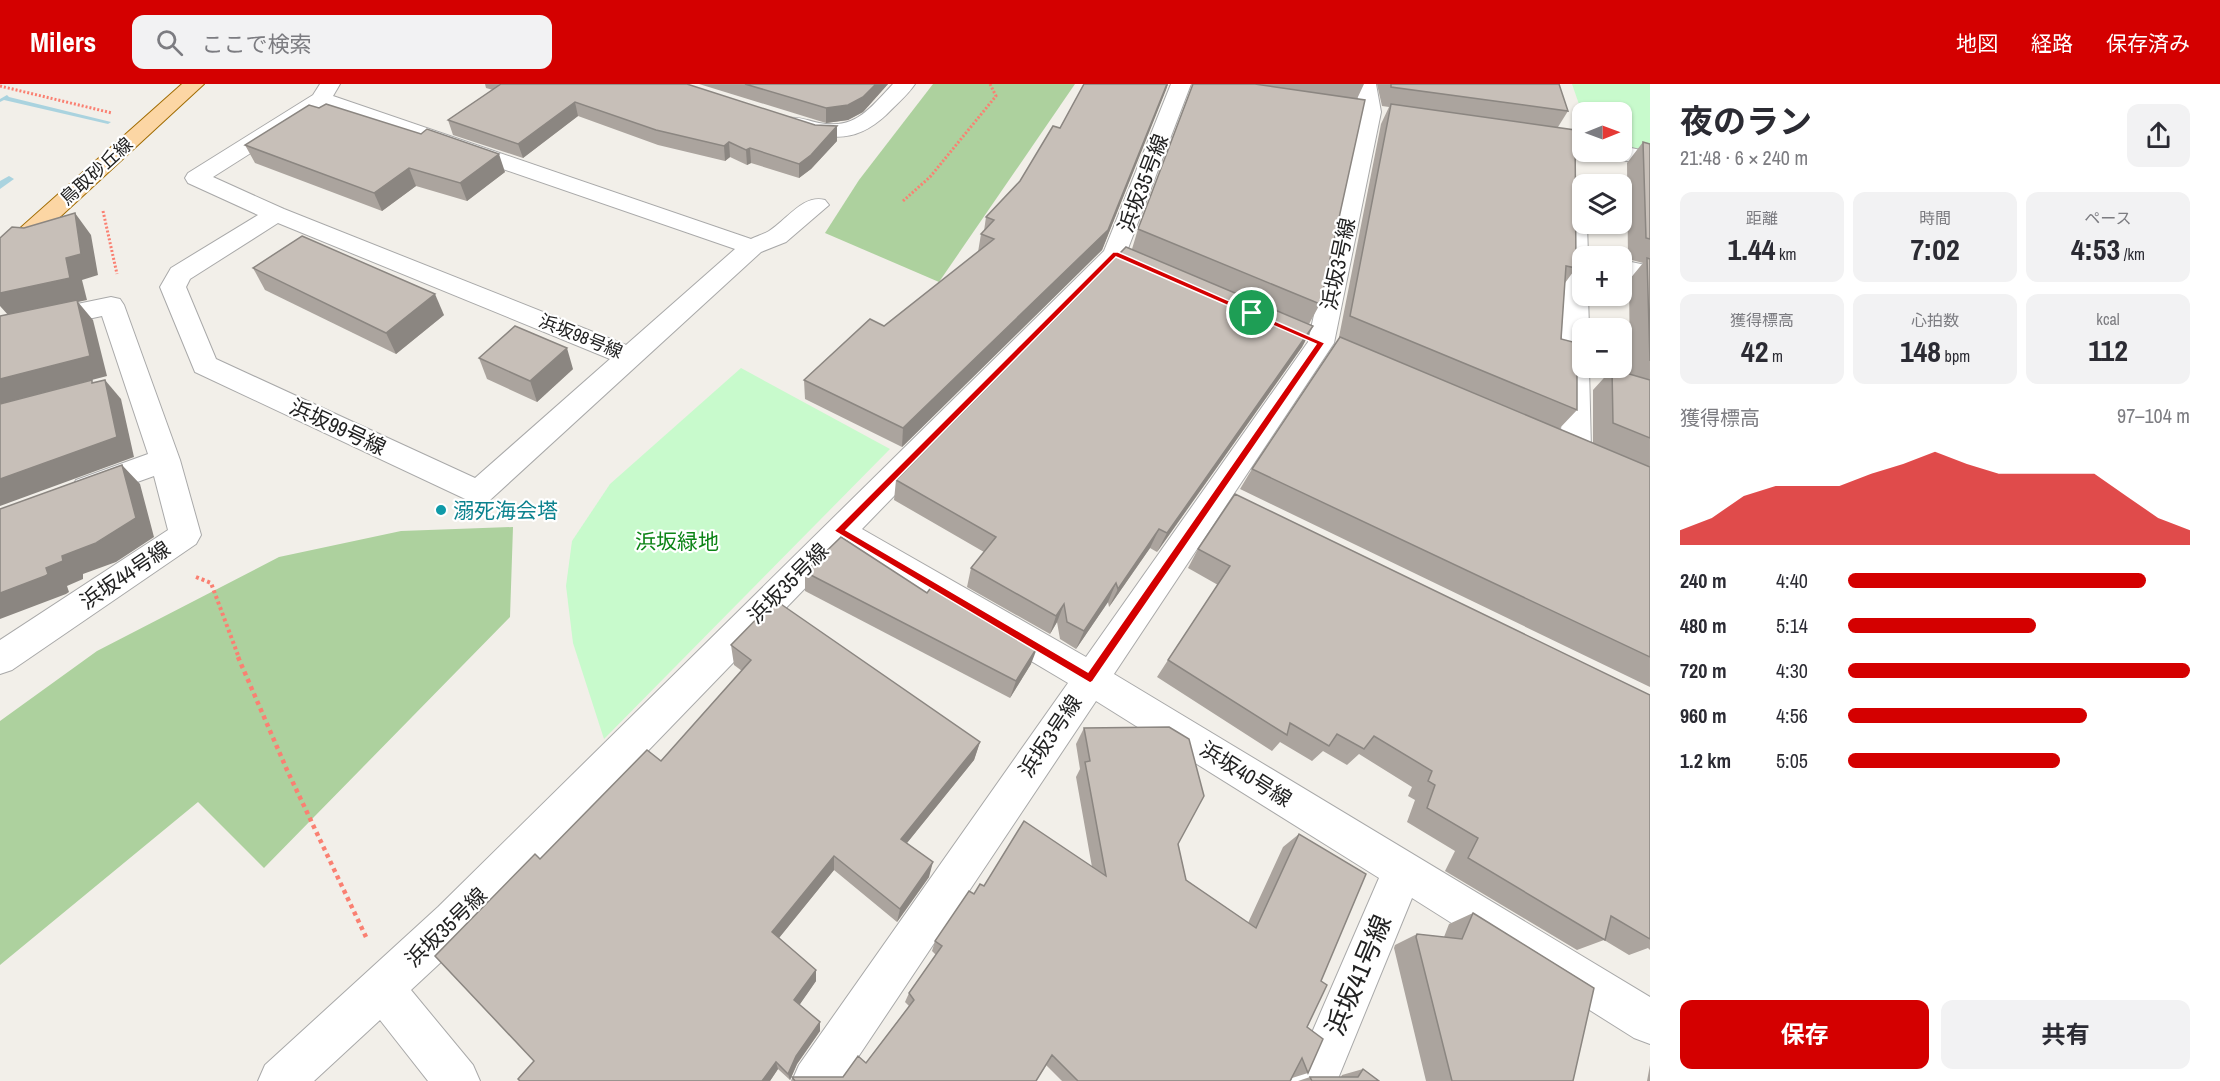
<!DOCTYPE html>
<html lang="ja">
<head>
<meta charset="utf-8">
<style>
  body { margin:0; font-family:"Archivo Narrow","Noto Sans JP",sans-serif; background:#f2f2f3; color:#2b2b33; height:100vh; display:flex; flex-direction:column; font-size:22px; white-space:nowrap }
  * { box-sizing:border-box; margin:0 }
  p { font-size:20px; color:#7c7c81 }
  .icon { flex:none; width:33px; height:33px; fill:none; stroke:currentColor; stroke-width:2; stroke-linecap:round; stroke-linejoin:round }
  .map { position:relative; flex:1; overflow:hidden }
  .sheet { display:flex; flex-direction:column; background:#fff; width:570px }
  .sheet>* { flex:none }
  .needle { width:39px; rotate:89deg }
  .fabs { position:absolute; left:1572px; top:18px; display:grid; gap:12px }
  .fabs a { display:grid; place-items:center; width:60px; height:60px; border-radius:12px; background:#fff; box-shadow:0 2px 4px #0004; font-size:30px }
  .pin { position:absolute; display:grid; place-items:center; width:51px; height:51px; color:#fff; margin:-26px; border:3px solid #fff; border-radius:50%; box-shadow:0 2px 6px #0007 }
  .round { display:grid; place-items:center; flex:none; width:63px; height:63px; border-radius:12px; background:#f2f2f3 }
  .headline { display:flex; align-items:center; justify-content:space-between; height:102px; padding:0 30px }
  h1 { font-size:33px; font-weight:700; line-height:45px }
  .figures { display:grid; grid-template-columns:repeat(3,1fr); gap:9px; height:102px; padding:6px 30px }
  .figures div { display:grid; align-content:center; border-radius:12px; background:#f2f2f3; text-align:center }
  .figures b { font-size:30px; font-weight:700 }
  .figures small { font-size:16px; font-weight:400 }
  .figures p { font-size:16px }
  .chart { height:168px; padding:12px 30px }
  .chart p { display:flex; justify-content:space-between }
  .chart svg { width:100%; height:108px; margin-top:6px; fill:#d40000; opacity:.7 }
  .button { display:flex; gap:12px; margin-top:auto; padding:12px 30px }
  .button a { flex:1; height:69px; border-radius:12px; background:#d40000; color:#fff; font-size:24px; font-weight:700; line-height:69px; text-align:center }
  .button a+a { background:#f2f2f3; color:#2b2b33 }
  ul { padding:0 30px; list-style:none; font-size:20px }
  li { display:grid; grid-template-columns:96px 72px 1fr; align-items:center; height:45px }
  li i { height:15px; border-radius:8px; background:#d40000 }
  header { display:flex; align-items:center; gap:36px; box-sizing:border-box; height:84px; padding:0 30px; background:#d40000; color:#fff }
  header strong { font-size:28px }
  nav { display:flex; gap:33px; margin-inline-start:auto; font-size:21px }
  .search { width:420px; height:54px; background:#f2f2f3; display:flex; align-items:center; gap:15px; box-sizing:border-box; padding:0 21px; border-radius:12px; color:#7c7c81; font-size:22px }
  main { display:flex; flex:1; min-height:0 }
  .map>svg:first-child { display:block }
  .forest { fill:#add19e }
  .park { fill:#c8facc }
  .water { fill:#aad3df }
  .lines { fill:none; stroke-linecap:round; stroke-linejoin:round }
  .stream { fill:#aad3df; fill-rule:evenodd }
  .minor-casing { stroke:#a9a9a9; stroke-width:2 }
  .major-casing { stroke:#a06b00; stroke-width:2 }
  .path-far2 { stroke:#fa8072; stroke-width:3; stroke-dasharray:2 2; stroke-linecap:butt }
  .path-far1 { stroke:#fa8072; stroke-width:4; stroke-dasharray:3 3; stroke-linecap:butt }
  .path { stroke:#fa8072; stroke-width:4.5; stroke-dasharray:4 4; stroke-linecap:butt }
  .minor { fill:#fff; fill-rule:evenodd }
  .major { fill:#fcd6a4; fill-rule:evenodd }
  .wall { fill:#aba49e }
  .shaded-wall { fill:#8b8681 }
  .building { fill:#c7bfb8; stroke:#8b8681; stroke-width:1.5 }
  .route { fill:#d40000; stroke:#fff; stroke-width:1.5; fill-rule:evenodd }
  .culture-dot { fill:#0f9aa8; stroke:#fff; stroke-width:2 }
  .labels { text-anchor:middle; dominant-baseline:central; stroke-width:4.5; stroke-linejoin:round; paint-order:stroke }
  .far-street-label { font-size:18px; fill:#222; stroke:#fff }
  .street-label { font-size:21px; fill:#222; stroke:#fff }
  .culture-label { font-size:21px; fill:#0d838f; stroke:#fff; text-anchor:start }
  .park-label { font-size:21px; fill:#0c8416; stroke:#fff }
  .near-street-label { font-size:26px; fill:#222; stroke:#fff }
</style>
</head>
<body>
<header>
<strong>Milers</strong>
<div class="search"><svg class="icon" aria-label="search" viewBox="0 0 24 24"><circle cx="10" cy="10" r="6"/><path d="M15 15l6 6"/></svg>ここで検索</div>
<nav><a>地図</a><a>経路</a><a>保存済み</a></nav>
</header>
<main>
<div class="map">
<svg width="1650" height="997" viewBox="0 0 1650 997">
  <rect width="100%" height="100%" fill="#f2efe9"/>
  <!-- forest -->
  <g class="forest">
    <path d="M933,0H1075L939,198L825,149L859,96Z"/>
    <path d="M513,443L510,533L264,784L198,718L0,881V637L97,567L279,473L401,447Z"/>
  </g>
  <!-- park -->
  <g class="park">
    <path d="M1572,0H1650V69L1622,63V28L1582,29Z"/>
    <path d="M741,284L890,365L604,655L573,559L566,502L572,457L610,400Z"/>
  </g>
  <!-- water -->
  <path class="water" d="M7,11L9,13L111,38L108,40L4,16L0,18V15Z"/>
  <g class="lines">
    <!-- stream -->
    <path class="stream" d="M9,92L14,95L0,105V97Z"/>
    <!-- minor casing -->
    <g class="minor-casing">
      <g id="minor">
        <path d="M320,0H340L333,12L751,155C757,152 764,150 769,147C787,136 803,110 825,116L829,121L786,158L761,168L489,417L478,421L195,288L160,203L171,184L258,131L188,99L185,94L188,89L313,11ZM323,23L735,165L626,261L284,125L213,93ZM278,139L610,275L475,394L216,275L186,203L190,195Z"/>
        <path d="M893,0H915C909,9 901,16 893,24C858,61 833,56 787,44L784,39L787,34C799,32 808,37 819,39C856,46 870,24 893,0Z"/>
        <path d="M1171,0H1191L1124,175L862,445L1086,573L1308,258L1359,28L1356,0H1376L1381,28L1334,259L1114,590L1650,913V960L1634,954L1412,814L1337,997H1291L1379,794L1096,617L842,997H792L799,981L1068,599L843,465L468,853L411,906L473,981L480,997H428L380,936L314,997H258L265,981L438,823L1104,167Z"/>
        <path d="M1531,45L1582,54V66L1523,57L1520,52L1523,47Z"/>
        <path d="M1622,62L1650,68V82L1609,73L1606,68H1622Z"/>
        <path d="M1575,133L1582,135V140H1587L1588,172H1582V212H1588L1589,244H1582V284H1589L1591,366L1586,374L1576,377L1566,374L1561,366L1563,140L1567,135Z"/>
        <path d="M1622,176L1650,182V198L1622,192Z"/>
        <path d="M111,213L120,215L124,221L180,376L201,451L196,460L12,586L0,590V556L168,446L154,392L87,416L76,412L72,404L76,396L148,370L102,232L0,254V236Z"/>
      </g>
    </g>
    <!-- major casing -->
    <g class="major-casing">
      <path id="major" d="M182,0H204L9,180L0,183V162Z"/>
    </g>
    <!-- path-far2 -->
    <g class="path-far2">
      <path d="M0,2L112,29"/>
      <path d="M903,117L930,93L996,12L990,0"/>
      <path d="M103,127L117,190"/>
    </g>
    <!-- path-far1 -->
    <path class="path-far1" d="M196,493L211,499L239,574"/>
    <!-- path -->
    <path class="path" d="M238,573L287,686L366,853"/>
    <!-- minor -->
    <use href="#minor" class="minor"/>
    <!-- major -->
    <use href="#major" class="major"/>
  </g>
  <!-- wall -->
  <g class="wall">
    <path d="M485,0H687L837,57L811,85L799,94L751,79L747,81L730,73L725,77L658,61L578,32L523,74L453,51L448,36L493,6L486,4Z"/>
    <path d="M699,0H888L863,28L848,36L826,39Z"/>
    <path d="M1084,0H1168L1102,166L902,363L805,315L804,296L884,242L978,168L981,150L984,147L986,133L1020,97L1060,44Z"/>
    <path d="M1193,0H1364L1357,15L1320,220L1309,240L1199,194L1313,242L1302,263L1157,468L1150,464L1109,523L1108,518L1076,565L1060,555L1057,538L1050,550L967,503L971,484L984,468L894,416L896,396L1132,165L1138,145Z"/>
    <path d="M1377,0H1559L1568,27L1558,43L1576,184L1565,199L1561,255L1573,276L1577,326L1559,345L1593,359V306L1612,285L1630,290L1629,196L1643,179L1628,175L1627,79L1643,58L1650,60V603L1240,405L1252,385L1340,253H1339L1381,40L1389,23L1382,22Z"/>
    <path d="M245,61L505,88L467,117L416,102L382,127L255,79Z"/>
    <path d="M253,184L444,231L396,270L265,206Z"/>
    <path d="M479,274L573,285L537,318L487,295Z"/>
    <path d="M1198,465L1650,611V866L1648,864L1629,871L1604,856L1577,866L1445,787L1455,767L1407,738L1415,716L1408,712L1412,703L1359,670L1347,681L1323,667L1312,677L1280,658L1272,667L1157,593L1168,576L1218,501L1188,484Z"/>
    <path d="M805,488L1031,580L1010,614L805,507Z"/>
    <path d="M731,561L980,658L974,676L907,759L929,793L897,838L834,786L779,854L816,897L799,921L820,938V947L797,980L790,996L778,985L770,997H520L534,977L540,775L661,677L742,587L734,581Z"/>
    <path d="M1084,644L1178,760L1186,796L1248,839L1283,763L1299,750L1321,897L1307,943L1308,989L1292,994L1290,997H1062L1046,981L1036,997H792V993H843L866,979L909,922L905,918L909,909L936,871L932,867L935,857L974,810L984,802L1092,783L1076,693L1080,685L1076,660Z"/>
    <path d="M1473,829L1573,997H1426L1394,864L1395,861L1417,850L1444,853L1449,840Z"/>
    <path d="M1650,981V997H1647Z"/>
    <path d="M1363,985L1379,997H1298L1310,993H1341L1342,991Z"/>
  </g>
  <!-- shaded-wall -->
  <g class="shaded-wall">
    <path d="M876,0H888L863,28L848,36L826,39V24Z"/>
    <path d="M1167,0H1168L1166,6L1102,166L902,363L903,344Z"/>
    <path d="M575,18L578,32L523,74L518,60Z"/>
    <path d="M837,42V57L811,85L799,94V80Z"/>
    <path d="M729,58L730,73L725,77L724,62Z"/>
    <path d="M750,64L751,79L747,81L746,66Z"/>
    <path d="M499,70L505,88L467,117L460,99Z"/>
    <path d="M409,84L416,102L382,127L374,109Z"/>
    <path d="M75,129L91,151L98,191L82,196L87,216L78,218L93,236L107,292L0,320V295L9,232L0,222V209L66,174Z"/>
    <path d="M435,210L444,231L396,270L386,249Z"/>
    <path d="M1313,242L1302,263L1157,468L1167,449Z"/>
    <path d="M567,264L573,285L537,318L530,297Z"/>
    <path d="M105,296L121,315L134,373L0,422V395Z"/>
    <path d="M122,381L140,400L154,453L116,478L83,490V495L67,502L69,508L66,510L0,535V509L62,472Z"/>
    <path d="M1159,445L1150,464L1109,523L1118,505Z"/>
    <path d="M1116,499L1108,518L1076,565L1084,547Z"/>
    <path d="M1064,520L1057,538L1050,550L1056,532Z"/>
    <path d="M1038,562L1031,580L1010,614L1016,597Z"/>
    <path d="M980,658L974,676L898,770L901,755Z"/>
    <path d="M834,772V786L774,860L772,848Z"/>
    <path d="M933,778L929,793L897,838L900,825Z"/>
    <path d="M816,886V897L796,926L794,916Z"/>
    <path d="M820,938V947L797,980L790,996L788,990L796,972Z"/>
    <path d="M776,978L778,985L770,997H762Z"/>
  </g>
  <!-- building -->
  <g class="building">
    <path d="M501,0H687L815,41L837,42L811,71L799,80L750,64L746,66L729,58L724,62L656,46L575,18L518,60L448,36Z"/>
    <path d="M745,0H876L863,13L848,21L826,24Z"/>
    <path d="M1084,0H1167L1108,146L903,344L804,296L870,235L884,242L994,155L981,150L994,136L986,133L1020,97L1053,42L1060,44Z"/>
    <path d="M1193,0H1255L1365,16L1320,220L1138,145Z"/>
    <path d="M1391,0H1559L1568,27L1391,3Z"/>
    <path d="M326,20L421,50L427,45L499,70L460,99L409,84L374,109L245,61L309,21L319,24Z"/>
    <path d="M1391,20L1575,46L1576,184L1566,182L1561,255L1573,258V276L1577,277V326L1350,232Z"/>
    <path d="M1643,58L1650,60V155L1646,154Z"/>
    <path d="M75,129L81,170L66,174L70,194L0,209V154L12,143L24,144Z"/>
    <path d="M302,152L435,210L386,249L253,184Z"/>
    <path d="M1126,163L1313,242L1167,449L1159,445L1118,505L1116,499L1084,547L1067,538L1064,520L1056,532L971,484L996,453L896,396Z"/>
    <path d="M1647,174L1650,175V277Z"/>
    <path d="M77,216L90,272L0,295V232Z"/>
    <path d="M515,242L567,264L530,297L479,274Z"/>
    <path d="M1340,253L1650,383V573L1252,385Z"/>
    <path d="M1612,285L1650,296V354L1613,339Z"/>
    <path d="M92,296V299L105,296L117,353L0,395V320Z"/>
    <path d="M122,381L136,434L96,459L62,472L63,477L46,484L48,490L45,492L0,509V425Z"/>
    <path d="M1235,410L1650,611V855L1611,832L1605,856L1468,774L1478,754L1427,724L1435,701L1428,697L1432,687L1374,652L1364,665L1337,650L1329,662L1290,639L1287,651L1168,576L1230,482L1198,465Z"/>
    <path d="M841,453L927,509L932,502L1038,562L1016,597L805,488Z"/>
    <path d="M775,516L980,658L901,755L933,778L900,825L834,772L772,848L816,886L794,916L820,938L796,972L788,990L776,978L762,997H520L518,995L534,977L435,872L535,770L540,775L647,666L661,677L751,576L731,561Z"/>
    <path d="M1169,643L1189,655L1204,712L1178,760L1186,796L1256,844L1299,750L1366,790L1321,897L1327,901L1307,943L1323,955L1308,989L1302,974L1290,997H1078L1052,971L1036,997H795L792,993H843L858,972L866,979L914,916L909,909L942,862L935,857L969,807L974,810L980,800L984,802L1024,737L1106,792L1085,678L1090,677L1084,644Z"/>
    <path d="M1473,829L1594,904L1573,997H1452L1416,853L1417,850L1462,855Z"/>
    <path d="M1363,985L1379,997H1312L1310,993H1358Z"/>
  </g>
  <!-- route -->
  <path class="route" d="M1113,168H1118L1325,259L1093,597L1090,599L834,447ZM1116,173L1316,260L1088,588L846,446Z"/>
  <!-- markers -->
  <circle class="culture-dot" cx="441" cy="426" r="6"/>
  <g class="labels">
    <!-- far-street labels -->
    <g class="far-street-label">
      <text transform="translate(96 87) rotate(-42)">鳥取砂丘線</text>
      <text transform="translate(581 252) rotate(22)">浜坂98号線</text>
    </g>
    <!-- street labels -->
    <g class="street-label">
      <text transform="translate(1143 99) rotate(-69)">浜坂35号線</text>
      <text transform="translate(1338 180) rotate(-78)">浜坂3号線</text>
      <text transform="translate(338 343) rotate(25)">浜坂99号線</text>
      <text transform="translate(125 491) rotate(-34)">浜坂44号線</text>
      <text transform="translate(788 499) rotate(-45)">浜坂35号線</text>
      <text transform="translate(1050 652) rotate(-56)">浜坂3号線</text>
      <text transform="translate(1246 690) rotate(32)">浜坂40号線</text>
      <text transform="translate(446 843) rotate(-44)">浜坂35号線</text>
    </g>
    <!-- culture labels -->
    <g class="culture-label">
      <text x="453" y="426">溺死海会塔</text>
    </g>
    <!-- park labels -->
    <g class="park-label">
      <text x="677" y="457">浜坂緑地</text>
    </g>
    <!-- near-street labels -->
    <g class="near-street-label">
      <text transform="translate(1358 891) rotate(-67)">浜坂41号線</text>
    </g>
  </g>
</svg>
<div class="fabs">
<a><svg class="needle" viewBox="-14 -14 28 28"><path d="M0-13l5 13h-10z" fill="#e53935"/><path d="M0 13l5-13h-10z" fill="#7c7c81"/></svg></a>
<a><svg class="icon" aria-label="layers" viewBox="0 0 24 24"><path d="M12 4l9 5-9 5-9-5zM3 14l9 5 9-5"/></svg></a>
<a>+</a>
<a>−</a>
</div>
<div class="pin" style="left:1252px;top:229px;background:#1e9e55"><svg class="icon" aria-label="arrive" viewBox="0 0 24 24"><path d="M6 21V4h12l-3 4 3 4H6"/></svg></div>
</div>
<section class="sheet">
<div class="headline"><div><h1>夜のラン</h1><p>21:48 · 6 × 240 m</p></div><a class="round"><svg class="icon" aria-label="share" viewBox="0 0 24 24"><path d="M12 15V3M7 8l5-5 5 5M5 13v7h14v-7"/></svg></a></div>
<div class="figures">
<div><p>距離</p><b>1.44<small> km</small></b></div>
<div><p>時間</p><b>7:02</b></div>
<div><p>ペース</p><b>4:53<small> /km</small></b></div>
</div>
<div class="figures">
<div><p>獲得標高</p><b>42<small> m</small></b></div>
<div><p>心拍数</p><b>148<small> bpm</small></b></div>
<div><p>kcal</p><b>112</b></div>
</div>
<div class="chart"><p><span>獲得標高</span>97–104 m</p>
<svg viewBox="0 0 160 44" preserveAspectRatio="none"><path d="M0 44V38L10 33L20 24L30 20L40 20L50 20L60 15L70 11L80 6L90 11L100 15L110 15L120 15L130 15L140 24L150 33L160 38V44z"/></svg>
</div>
<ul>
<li><b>240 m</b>4:40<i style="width:87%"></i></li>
<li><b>480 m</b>5:14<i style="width:55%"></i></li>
<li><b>720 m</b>4:30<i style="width:100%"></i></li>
<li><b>960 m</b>4:56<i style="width:70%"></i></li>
<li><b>1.2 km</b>5:05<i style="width:62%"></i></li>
</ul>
<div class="button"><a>保存</a><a>共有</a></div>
</section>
</main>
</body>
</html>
